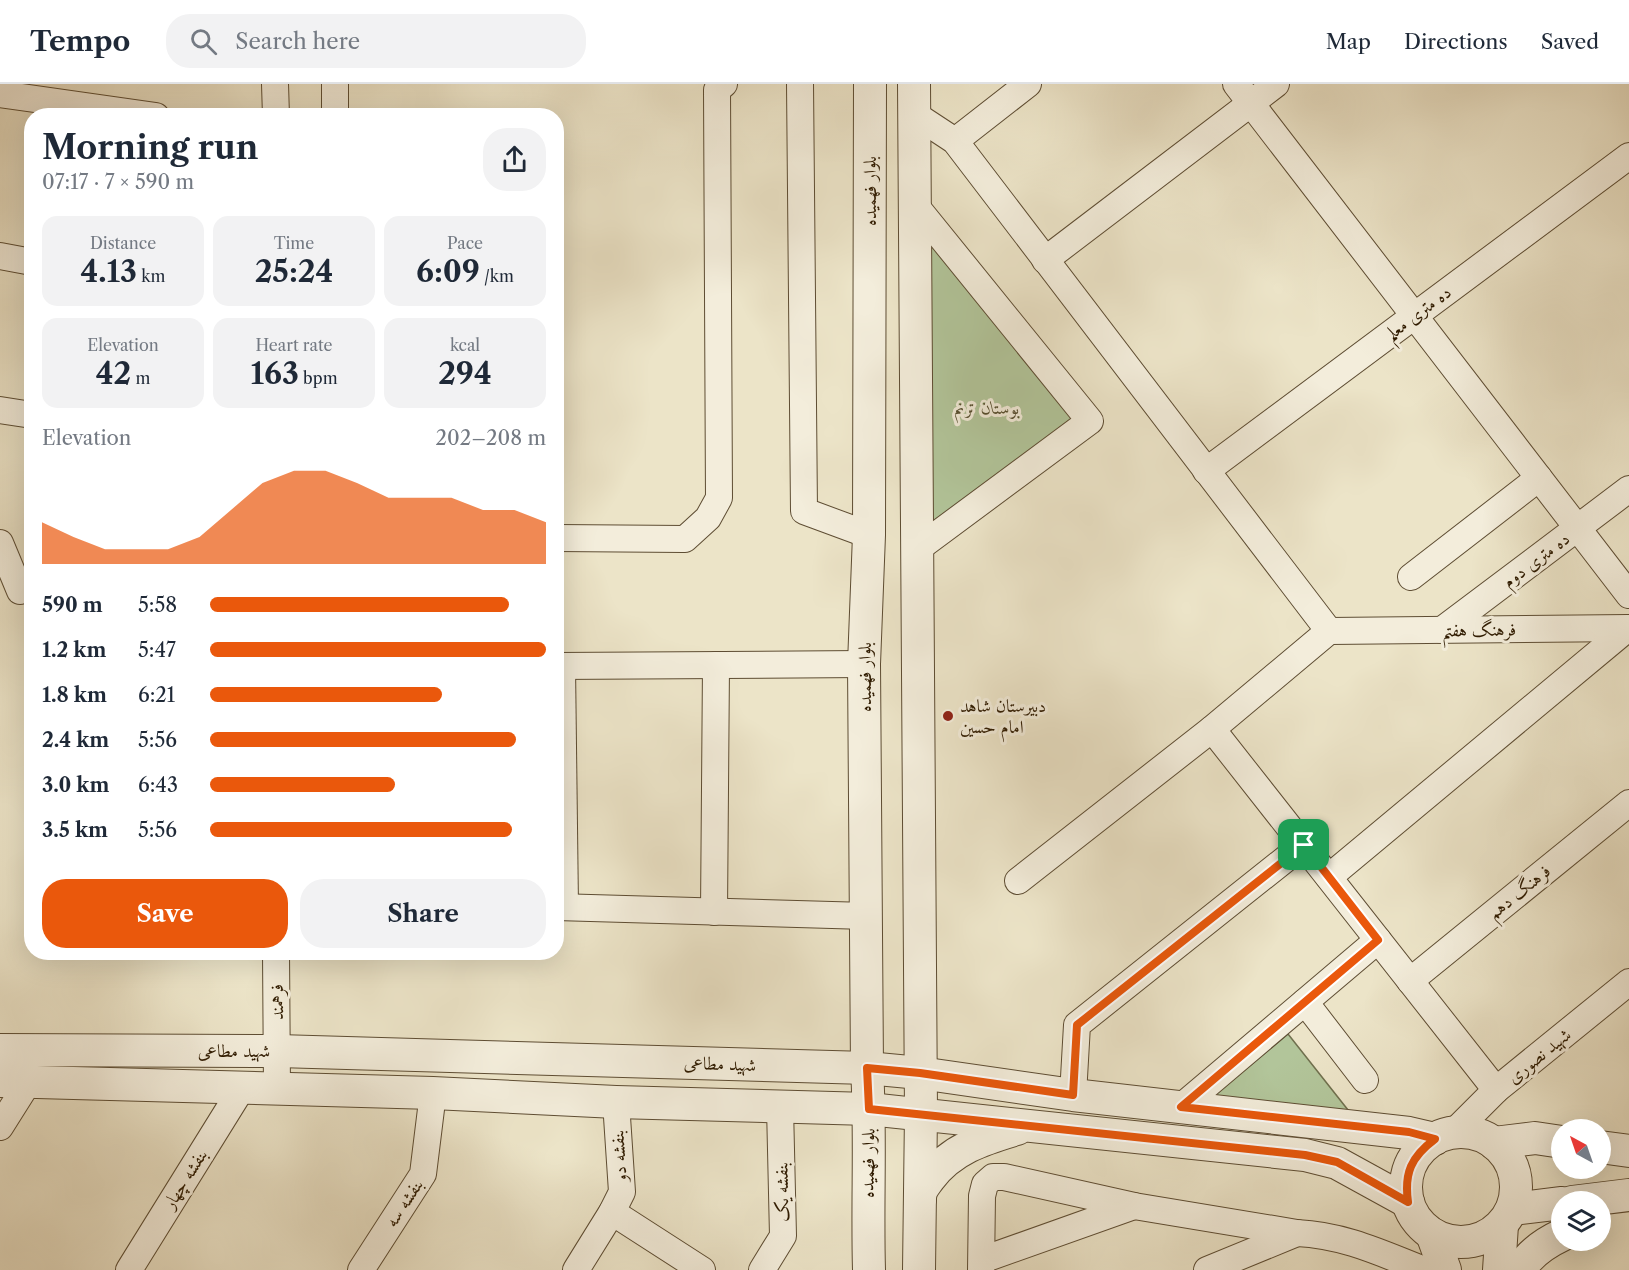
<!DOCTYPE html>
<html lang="en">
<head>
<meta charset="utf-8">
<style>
  body { margin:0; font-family:"Libre Caslon Text",Amiri,serif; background:#f2f2f3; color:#1f2937; height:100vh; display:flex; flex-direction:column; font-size:22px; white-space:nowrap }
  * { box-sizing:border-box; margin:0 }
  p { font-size:20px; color:#747a83 }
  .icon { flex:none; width:33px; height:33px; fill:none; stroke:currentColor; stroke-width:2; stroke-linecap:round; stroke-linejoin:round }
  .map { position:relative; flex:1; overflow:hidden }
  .sheet { position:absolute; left:24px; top:24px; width:540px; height:852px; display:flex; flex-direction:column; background:#fff; border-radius:24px; box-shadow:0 6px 24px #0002 }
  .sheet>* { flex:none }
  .needle { width:39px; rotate:320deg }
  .buttons { position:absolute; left:1551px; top:1035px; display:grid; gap:12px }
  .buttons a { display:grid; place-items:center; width:60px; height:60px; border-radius:50%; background:#fff; box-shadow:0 6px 24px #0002; font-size:30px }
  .pin { position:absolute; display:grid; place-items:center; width:51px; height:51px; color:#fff; margin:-26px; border-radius:12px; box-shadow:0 3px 9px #0006 }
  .round { display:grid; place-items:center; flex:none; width:63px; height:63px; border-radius:24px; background:#f2f2f3 }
  .head { display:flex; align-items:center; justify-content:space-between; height:102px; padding:0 18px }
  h1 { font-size:33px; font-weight:700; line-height:45px }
  .figures { display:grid; grid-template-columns:repeat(3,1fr); gap:9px; height:102px; padding:6px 18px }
  .figures div { display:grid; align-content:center; border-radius:15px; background:#f2f2f3; text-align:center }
  .figures b { font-size:30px; font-weight:700 }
  .figures small { font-size:16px; font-weight:400 }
  .figures p { font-size:16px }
  .chart { height:168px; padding:12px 18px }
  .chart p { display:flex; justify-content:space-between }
  .chart svg { width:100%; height:108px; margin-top:6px; fill:#ea580c; opacity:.7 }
  .primary-button { display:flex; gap:12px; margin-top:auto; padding:12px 18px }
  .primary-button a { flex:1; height:69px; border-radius:24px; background:#ea580c; color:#fff; font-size:24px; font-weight:700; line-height:69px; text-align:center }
  .primary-button a+a { background:#f2f2f3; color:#1f2937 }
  ul { padding:0 18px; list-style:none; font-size:20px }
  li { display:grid; grid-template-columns:96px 72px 1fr; align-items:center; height:45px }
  li i { height:15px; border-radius:8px; background:#ea580c }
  header { display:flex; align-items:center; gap:36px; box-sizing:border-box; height:84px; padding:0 30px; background:#fff; border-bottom:2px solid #e0e1e3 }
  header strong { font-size:28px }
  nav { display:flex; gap:33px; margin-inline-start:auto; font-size:21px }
  .search { width:420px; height:54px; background:#f2f2f3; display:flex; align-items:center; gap:15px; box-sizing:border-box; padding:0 21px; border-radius:24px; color:#747a83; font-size:22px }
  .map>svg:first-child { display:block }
  .green { fill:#b2c59a; stroke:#70704e; stroke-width:1.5 }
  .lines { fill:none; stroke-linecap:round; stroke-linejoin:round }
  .minor-casing { stroke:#5e4d33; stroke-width:28 }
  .tertiary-casing { stroke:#5e4d33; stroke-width:34 }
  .minor { stroke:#f3eddb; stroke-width:26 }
  .tertiary { stroke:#f3eddb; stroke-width:32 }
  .route-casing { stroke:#fff; stroke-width:12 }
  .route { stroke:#ea580c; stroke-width:8 }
  .poi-dot { fill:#8f2418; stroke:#f3eddb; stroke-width:2 }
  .labels { text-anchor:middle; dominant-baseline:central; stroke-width:6; stroke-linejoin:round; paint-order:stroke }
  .street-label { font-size:18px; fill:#2f1b01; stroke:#f3eddb }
  .park-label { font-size:18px; font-style:italic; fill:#564e2f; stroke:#f3eddb }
  .poi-label { font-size:18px; fill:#2f1b01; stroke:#f3eddb; text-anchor:start }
</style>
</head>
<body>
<header>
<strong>Tempo</strong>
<div class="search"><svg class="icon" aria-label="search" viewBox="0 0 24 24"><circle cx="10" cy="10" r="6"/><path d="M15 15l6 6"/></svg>Search here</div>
<nav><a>Map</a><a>Directions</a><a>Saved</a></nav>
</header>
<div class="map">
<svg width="1629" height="1186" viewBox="0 0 1629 1186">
  <rect width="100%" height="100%" fill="#ece4c8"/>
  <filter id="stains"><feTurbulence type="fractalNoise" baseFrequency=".00333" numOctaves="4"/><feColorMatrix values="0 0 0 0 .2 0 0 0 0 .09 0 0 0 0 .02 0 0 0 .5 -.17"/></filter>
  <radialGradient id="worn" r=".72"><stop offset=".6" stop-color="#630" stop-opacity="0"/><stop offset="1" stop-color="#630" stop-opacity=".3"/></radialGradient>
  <!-- green -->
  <g class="green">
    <path d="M924,150L1072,334L926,447Z"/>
    <path d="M1288,950L1348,1026L1206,1018Z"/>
  </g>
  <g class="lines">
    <!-- minor casing -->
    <g class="minor-casing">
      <g id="minor">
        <path d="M275,0L276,32"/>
        <path d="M800,0L804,427L869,451"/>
        <path d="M1236,0L1629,511"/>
        <path d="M0,10L156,32"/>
        <path d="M914,30L955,57L1329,547"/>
        <path d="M335,32V0"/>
        <path d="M955,57L1028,0"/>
        <path d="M915,121L1090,337L916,466"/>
        <path d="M0,172L32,178"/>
        <path d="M1045,176L1276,0"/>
        <path d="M0,326L32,331"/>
        <path d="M1206,387L1629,72"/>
        <path d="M556,454L685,455L708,434L719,414L717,6L724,0"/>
        <path d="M0,459L20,507"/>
        <path d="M1411,493L1539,394"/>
        <path d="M1442,546L1629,405"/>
        <path d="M1329,547L1629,544"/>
        <path d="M556,582L864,580"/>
        <path d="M562,582L565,823"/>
        <path d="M1212,645L1496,1006"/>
        <path d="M1329,793L1628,544"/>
        <path d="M1018,797L1212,645L1329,547"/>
        <path d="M556,823L867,832"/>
        <path d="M714,828L716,581"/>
        <path d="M276,868L277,1005"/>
        <path d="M1410,897L1629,719"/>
        <path d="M1305,918L1365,996"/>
        <path d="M1073,1011L1077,941L1303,761"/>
        <path d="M1181,1023L1378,856"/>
        <path d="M0,1043L29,997"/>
        <path d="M1453,1049L1496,1006L1629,898"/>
        <path d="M612,1128L702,1186"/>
        <path d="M982,1176L1134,1122"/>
        <path d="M129,1186L242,1004"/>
        <path d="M361,1186L423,1090L433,1009"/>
        <path d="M576,1186L612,1128L622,1108L616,1018"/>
        <path d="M762,1186L783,1152L780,1023"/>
        <path d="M981,1186L982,1112L985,1100L993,1093H1004L1134,1122L1297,1149C1343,1151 1381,1169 1424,1186"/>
        <path d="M1207,1186L1297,1149"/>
      </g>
    </g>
    <!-- tertiary casing -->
    <g class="tertiary-casing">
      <g id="tertiary">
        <path d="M914,0L921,1029L919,1186"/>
        <path d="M0,966L278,967L867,984L920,989L1073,1011L1409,1049L1435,1055"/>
        <path d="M0,997L433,1009L616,1018L869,1025L1305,1071L1337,1079L1408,1118"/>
        <circle cx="1461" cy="1103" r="55"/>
        <path d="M1494,1059L1535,1054L1562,1058"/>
        <path d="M1600,1063L1629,1067"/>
        <path d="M920,1115C920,1106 924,1102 929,1095C951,1065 983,1055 1017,1045"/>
        <path d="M1572,1118L1629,1111"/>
        <path d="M1512,1125L1562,1119"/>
        <path d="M1432,1150L1445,1186"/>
        <path d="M869,1186C867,1119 871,1051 867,984L864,580L869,451L870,0"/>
        <path d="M1499,1186L1502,1141"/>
        <path d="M1520,1186C1529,1170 1545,1159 1562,1151"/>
      </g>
    </g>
    <!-- minor -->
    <use href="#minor" class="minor"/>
    <!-- tertiary -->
    <use href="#tertiary" class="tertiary"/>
  </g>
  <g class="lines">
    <!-- route casing -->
    <g class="route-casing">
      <path id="route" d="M1304,761L1378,856L1181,1023L1409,1048L1435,1055C1411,1073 1404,1089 1408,1118L1337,1078L1305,1071L869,1025L867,984L920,989L1073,1011L1077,941Z"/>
    </g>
    <!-- route -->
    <use href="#route" class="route"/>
  </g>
  <!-- markers -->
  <circle class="poi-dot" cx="948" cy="632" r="6"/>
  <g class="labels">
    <!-- street labels -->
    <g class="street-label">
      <text transform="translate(870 107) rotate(-90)">بلوار فهمیده</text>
      <text transform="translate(1418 229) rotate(-37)">ده متری معلم</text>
      <text transform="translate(1536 476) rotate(-37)">ده متری دوم</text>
      <text transform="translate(1479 546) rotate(-1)">فرهنگ هفتم</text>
      <text transform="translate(865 593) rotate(-90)">بلوار فهمیده</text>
      <text transform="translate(1519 808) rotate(-39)">فرهنگ دهم</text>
      <text transform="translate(277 918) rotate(-91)">فرهمند</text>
      <text x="234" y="967">شهید مطاعی</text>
      <text transform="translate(1539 972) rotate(-39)">شهید نصوری</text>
      <text transform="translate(720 980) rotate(2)">شهید مطاعی</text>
      <text transform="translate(619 1072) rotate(-94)">بنفشه دو</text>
      <text transform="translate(868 1079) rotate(-89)">بلوار فهمیده</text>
      <text transform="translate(185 1095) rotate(-58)">بنفشه چهار</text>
      <text transform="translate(782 1108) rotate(-91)">بنفشه یک</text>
      <text transform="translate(404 1119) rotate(-57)">بنفشه سه</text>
    </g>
    <!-- park labels -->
    <g class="park-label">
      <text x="987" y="324">بوستان ترنم</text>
    </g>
    <!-- poi labels -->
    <g class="poi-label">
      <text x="960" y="622">دبیرستان شاهد<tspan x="960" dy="21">امام حسین</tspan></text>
    </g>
  </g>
  <rect width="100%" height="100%" filter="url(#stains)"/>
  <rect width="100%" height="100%" fill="url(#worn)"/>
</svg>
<div class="buttons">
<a><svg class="needle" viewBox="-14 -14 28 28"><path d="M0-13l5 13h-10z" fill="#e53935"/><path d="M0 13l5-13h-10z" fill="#747a83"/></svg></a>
<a><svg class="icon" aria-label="layers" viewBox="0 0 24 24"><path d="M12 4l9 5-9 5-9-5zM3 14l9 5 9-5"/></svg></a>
</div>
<div class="pin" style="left:1304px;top:761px;background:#1e9e55"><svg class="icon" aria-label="arrive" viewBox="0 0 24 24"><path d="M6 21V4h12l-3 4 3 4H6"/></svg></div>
<section class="sheet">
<div class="head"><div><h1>Morning run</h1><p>07:17 · 7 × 590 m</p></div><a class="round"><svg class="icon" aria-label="share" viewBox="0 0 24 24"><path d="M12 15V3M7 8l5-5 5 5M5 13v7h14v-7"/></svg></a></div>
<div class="figures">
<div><p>Distance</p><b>4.13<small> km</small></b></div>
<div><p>Time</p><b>25:24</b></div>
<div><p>Pace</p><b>6:09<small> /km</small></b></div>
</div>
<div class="figures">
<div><p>Elevation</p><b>42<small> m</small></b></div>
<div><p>Heart rate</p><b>163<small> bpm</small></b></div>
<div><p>kcal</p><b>294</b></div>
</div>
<div class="chart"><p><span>Elevation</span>202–208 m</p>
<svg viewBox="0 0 160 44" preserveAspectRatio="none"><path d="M0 44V27L10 33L20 38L30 38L40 38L50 33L60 22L70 11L80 6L90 6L100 11L110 17L120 17L130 17L140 22L150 22L160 27V44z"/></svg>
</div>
<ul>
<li><b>590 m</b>5:58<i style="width:89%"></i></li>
<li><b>1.2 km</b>5:47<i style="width:100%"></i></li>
<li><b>1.8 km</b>6:21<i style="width:69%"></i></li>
<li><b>2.4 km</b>5:56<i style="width:91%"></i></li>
<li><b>3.0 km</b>6:43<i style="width:55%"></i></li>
<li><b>3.5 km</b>5:56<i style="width:90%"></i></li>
</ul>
<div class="primary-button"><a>Save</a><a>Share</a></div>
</section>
</div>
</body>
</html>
